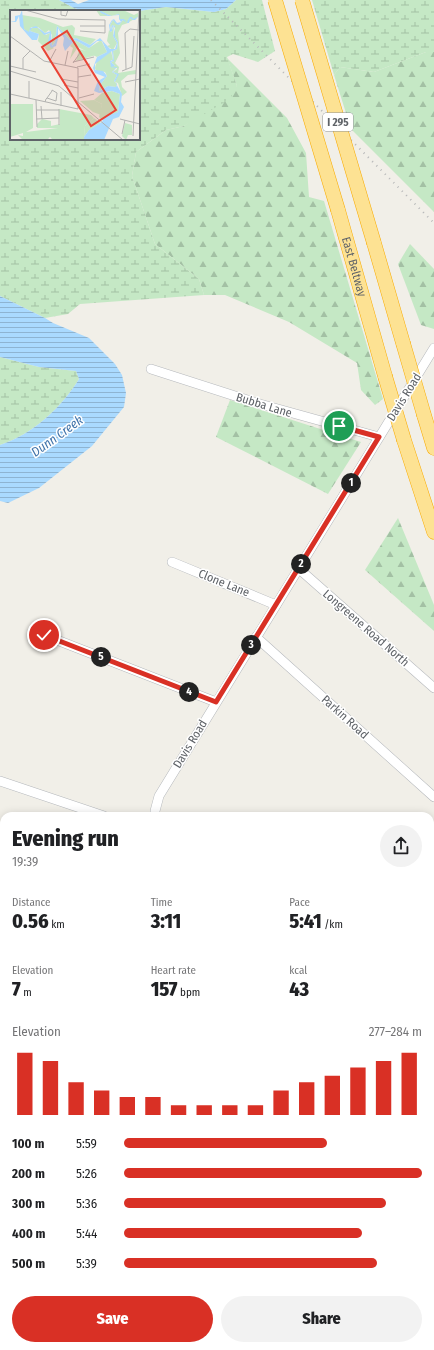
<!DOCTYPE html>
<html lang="en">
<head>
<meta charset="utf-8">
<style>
  body { margin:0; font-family:"Fira Sans Condensed",sans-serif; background:#f2f2f2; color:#202124; height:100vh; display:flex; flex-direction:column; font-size:15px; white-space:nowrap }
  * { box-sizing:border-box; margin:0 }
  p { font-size:13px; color:#757577 }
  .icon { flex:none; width:22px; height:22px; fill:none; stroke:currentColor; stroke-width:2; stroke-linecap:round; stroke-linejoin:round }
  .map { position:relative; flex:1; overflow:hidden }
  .sheet { position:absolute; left:0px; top:812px; width:434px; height:538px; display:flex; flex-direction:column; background:#fff; border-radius:12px 12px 0 0; box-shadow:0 2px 10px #0003 }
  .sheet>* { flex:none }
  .pin { position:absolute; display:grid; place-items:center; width:34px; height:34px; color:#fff; margin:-17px; border:2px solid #fff; border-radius:50%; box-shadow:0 1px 4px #0007 }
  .km { position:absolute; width:20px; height:20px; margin:-10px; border-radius:50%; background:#222; color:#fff; font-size:11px; line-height:20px; text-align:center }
  .round { display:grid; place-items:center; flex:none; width:42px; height:42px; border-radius:21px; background:#f2f2f2 }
  .head { display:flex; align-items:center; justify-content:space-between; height:68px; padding:0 12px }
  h1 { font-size:22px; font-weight:800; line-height:30px }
  .metrics { display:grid; grid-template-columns:repeat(3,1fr); gap:6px; height:68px; padding:4px 12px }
  .metrics div { display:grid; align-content:center }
  .metrics b { font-size:20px; font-weight:800 }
  .metrics small { font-size:11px; font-weight:400 }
  .metrics p { font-size:11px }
  .chart { height:112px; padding:8px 12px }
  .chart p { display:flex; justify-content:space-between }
  .chart svg { width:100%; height:72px; margin-top:4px; stroke:#d93025; stroke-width:6 }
  .cta { display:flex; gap:8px; margin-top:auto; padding:8px 12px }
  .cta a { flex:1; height:46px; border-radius:24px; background:#d93025; color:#fff; font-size:16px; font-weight:800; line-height:46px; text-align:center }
  .cta a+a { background:#f2f2f2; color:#202124 }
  ul { padding:0 12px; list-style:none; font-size:13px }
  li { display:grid; grid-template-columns:64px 48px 1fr; align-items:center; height:30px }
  li i { height:10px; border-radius:5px; background:#d93025 }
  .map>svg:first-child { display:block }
  .forest { fill:url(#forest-firs) }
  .wetland { fill:url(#wetland-marsh) }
  .water { fill:url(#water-rules) }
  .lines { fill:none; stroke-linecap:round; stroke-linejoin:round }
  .minor-casing { stroke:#b5b8bc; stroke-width:10 }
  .highway-casing { stroke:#f9ab00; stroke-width:15 }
  .minor { stroke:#fff; stroke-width:9 }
  .highway { stroke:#fde293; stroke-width:14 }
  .rail { stroke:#b6b7b8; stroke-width:2; stroke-dasharray:1 5; stroke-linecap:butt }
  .highway-bridge-casing { stroke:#f9ab00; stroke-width:15; stroke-linecap:butt }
  .highway-bridge { stroke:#fde293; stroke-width:14 }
  .route-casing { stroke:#fff; stroke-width:8 }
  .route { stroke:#d93025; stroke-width:5 }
  .labels { text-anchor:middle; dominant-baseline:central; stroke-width:3; stroke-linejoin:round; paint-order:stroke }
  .shield { fill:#fff; stroke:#8f9295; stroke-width:1 }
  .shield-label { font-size:11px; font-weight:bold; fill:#5f6368 }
  .street-label { font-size:12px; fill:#5f6368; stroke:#fff }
  .water-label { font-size:13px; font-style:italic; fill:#4174aa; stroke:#fff }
  .inset-road { fill:none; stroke:#b3b3b1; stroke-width:1 }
  .view { fill:#ea4335; fill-opacity:0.15; stroke:#ea4335; stroke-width:2 }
  .inset-edge { fill:none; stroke:#5f6368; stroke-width:2 }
</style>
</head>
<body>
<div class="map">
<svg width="434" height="1350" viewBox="0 0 434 1350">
  <defs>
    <pattern id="forest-firs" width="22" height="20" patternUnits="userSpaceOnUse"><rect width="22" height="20" fill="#c5e8c5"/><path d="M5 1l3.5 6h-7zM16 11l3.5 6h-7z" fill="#a3c0a4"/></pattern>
    <pattern id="wetland-marsh" width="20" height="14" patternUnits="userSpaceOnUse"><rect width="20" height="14" fill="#c5e8c5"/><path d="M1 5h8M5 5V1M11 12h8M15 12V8" fill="none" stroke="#a3c0a4"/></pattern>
    <pattern id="water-rules" width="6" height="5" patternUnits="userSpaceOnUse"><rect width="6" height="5" fill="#aadaff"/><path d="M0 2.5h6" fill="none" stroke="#8eb4d2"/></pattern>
  </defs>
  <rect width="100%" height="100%" fill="#f1efe8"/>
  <!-- forest -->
  <g class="forest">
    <path d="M426,52H434V212L351,129L334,75L340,67L374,72Z"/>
    <path d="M227,58L287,118L306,153L309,197L324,201L383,399L375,405L361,390L357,363L289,322L225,295H204L199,279L155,244L132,176L136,152L166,130L184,126L237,86Z"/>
    <path d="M410,244L434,269V329L421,325L398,264Z"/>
    <path d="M230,400L361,442L328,494L216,437Z"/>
    <path d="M398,518L434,605V631L365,570Z"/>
    <path d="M0,873L4,874V1031L0,1032Z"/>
    <path d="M434,1141V1298H430V1242L432,1240L430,1238V1143Z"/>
  </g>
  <!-- wetland -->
  <g class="wetland">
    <path d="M0,0H59L74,8L85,11H11V139H139V11L166,7L214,12L226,9L236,0H262L275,51L258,62L233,54L227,57L237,86L230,99L184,126L166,130L136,152L132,176L155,244L199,279L204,295L80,304L68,314L45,318L0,296Z"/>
    <path d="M312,0H434V52H426L374,72L340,67L334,75Z"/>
    <path d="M0,357L39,367L76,371L79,379C61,408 33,434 0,445Z"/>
    <path d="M4,1075V1188L0,1190V1077Z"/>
    <path d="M0,1223H4V1346H55V1350H0Z"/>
    <path d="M93,1346H157L154,1350H94Z"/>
    <path d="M198,1346H287L285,1350H194Z"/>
    <path d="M327,1346H391V1350H325Z"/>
  </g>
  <!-- water -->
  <g class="water">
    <path d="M59,0H71L78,4L89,0H236L226,9L214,12L166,7L139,11H85L74,8Z"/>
    <path d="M0,296L45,318L53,323L89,338L115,364L122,375L126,393L124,407L92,446L39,488L8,503L0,501V445C33,434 61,408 79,379L76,371L39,367L0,357Z"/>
    <path d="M4,1188V1223H0V1190Z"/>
    <path d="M55,1346H93L94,1350H55Z"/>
    <path d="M157,1346H198L194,1350H154Z"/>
    <path d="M287,1346H327L325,1350H285Z"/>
  </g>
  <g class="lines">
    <!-- minor casing -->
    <g class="minor-casing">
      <g id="minor">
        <path d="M151,369L260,404L379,437"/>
        <path d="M172,562L276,605"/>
        <path d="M298,568L434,688"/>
        <path d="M44,635L216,702"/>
        <path d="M256,637L434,797"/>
        <path d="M0,781L104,816"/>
        <path d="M155,816V811L159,796L434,348"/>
        <path d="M0,867L4,868"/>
        <path d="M430,1078L434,1082"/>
        <path d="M430,1138L434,1136"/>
      </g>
    </g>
    <!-- highway casing -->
    <g class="highway-casing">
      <g id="highway">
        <path id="s1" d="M338,210L385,376"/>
        <path d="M374,243L403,343"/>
        <path d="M424,415L434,448"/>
        <path d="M404,440L434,532"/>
      </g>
    </g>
    <!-- minor -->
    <use href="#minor" class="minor"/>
    <!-- highway -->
    <use href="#highway" class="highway"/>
    <!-- rail -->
    <path class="rail" d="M211,0L434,223"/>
    <!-- highway-bridge casing -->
    <g class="highway-bridge-casing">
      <g id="highway-bridge">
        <path d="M275,0L338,210"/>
        <path d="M302,0L374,243"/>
        <path d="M403,343L424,415"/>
        <path d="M385,376L404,440"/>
      </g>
    </g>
    <!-- highway-bridge -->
    <use href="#highway-bridge" class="highway-bridge"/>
  </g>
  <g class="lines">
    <!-- route casing -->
    <g class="route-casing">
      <path id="route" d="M44,635L216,702L379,437L339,426"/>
    </g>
    <!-- route -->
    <use href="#route" class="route"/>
  </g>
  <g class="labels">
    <!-- shield labels -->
    <rect class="shield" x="323" y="113" width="30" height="18" rx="3"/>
    <g class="shield-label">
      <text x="338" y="122">I 295</text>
    </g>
    <!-- street labels -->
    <g class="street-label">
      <text stroke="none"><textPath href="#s1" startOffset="59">East Beltway</textPath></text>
      <text transform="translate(404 397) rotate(-58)">Davis Road</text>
      <text transform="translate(264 405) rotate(17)">Bubba Lane</text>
      <text transform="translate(224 583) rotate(22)">Clone Lane</text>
      <text transform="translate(366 628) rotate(41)">Longreene Road North</text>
      <text transform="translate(345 717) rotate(42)">Parkin Road</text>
      <text transform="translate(190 744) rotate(-59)">Davis Road</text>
    </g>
    <!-- water labels -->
    <g class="water-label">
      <text transform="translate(57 436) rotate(-36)">Dunn Creek</text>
    </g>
  </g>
  <!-- overview -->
  <g transform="translate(10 10)">
    <rect width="130" height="130" fill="#f1efe8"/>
    <path d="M69,39L81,42L86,45L66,51ZM84,90L92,94L91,105L83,102L70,91ZM0,94H23V118L16,122L48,118H27V114L32,109L41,111V116L50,114L49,99L81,105L84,108L75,116L74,130H43L40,127L37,130H13L8,125L13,126V123L0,127ZM115,113L122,115V125H118L116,130L112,126Z" fill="#c5e8c5"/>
    <path d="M86,0H113L124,5L128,3L129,6L130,3V8L128,7L119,12L118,9V13L112,15L108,23L110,43L105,53L109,57L108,63L126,60V64L118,65L111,71L112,77L117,82L112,86L108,73L105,72L108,64L103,62L107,59V58H103H106L102,62L107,65L104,71L107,74L106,77L98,76L89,81L90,75L97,66L95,62L86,61L85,58L87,51L101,41L103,50H101L100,53L104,55L101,56H105L101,52L104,51L103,41L107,39L108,32L105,27V16L102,15L101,20L100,15L103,10L109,15L113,10L109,9V4L101,6L92,2L98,6H90ZM12,5L30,8L53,17L62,15L65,18L64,25L86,29L80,35L66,28L60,30L47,16L45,32L42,36V25L39,20L35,23L28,17H21L19,22L27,24L25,29L13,18ZM104,16L103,26L107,33L103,40L97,36L100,35L97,31L99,20L101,22ZM21,18H28L36,25L40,23L39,34L44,38L38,41L28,31L29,24L20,21ZM65,30L79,38L91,30L97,42L87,47L68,37L60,49L63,38L60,36ZM102,81L110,84L108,102L103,106L94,107L92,110L89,107L92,94L84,90L92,83ZM84,108L91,113L79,120L74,127L75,116Z" fill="#c5e8c5"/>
    <path d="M12,0L14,19L19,22L20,18L26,16L35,23L41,21L42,36L45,32L47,16L60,30L66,28L80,35L90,28L100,39H105L107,33L103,26L105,18L103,16L102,21L100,22L99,15L102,10L104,9L107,13L111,12L109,9V5L98,6L91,3L89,0L101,6L109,4L110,9H114L117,13L118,10L120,7H122L123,9L128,7L125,10H123L120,8L119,13H117L113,10L109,15L106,14L103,10L100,15L101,20L102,15L105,16V27L108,32L107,39L103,41L104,51L101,52L105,56L101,57H107L103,62L109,64L105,72L112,84L111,92L114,97L109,107L103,109L94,130H74V127L79,120L92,112L94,107L108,102L110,84L102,81L89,83L84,81L88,71L95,67L85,63L83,58L87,47L97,42L92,31H87L79,38L65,30L55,41L53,35L54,28L48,18V29L46,36L41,38L38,31L40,23L34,25L28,18H22L20,21L29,24L27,30H22L10,16L9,6L6,12H0L5,11V6L10,5ZM102,41L103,50L100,51L101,57L106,58L102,62L107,65L104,71L107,74L106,77L98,76L89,81L90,75L97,66L93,61L85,60V54Z" fill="#aadaff" fill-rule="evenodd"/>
    <path class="inset-road" d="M15,0L48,9L95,10V23L70,21M51,0V5L56,6L58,0M70,16H95M0,26L34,51L68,58V99L0,84M39,52L46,39M63,52L84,47M63,53L70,43M55,55L58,41M0,56L26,62M67,57L80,54M13,59V48L20,41M116,59L115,23L120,19L129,20M0,61L49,76L113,130M112,61L122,57L124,26M68,67L81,65M51,69L68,72M19,71V88M115,72L130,69M54,75L68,78M51,82V96M69,88L84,84M26,90L27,117M35,92L36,89L37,88L42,81V80L47,83L46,91L37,88M31,96L32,109M49,99V115M26,100H49M26,109L49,108M110,109L130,114M112,124L115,110M123,126L129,0"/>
    <path class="view" d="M57,21L106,100L81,116L32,37Z"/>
    <rect width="130" height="130" class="inset-edge"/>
  </g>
</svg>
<div class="pin" style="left:339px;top:426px;background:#1e9e55"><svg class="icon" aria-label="arrive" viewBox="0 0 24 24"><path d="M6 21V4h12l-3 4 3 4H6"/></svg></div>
<div class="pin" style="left:44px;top:635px;background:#d93025"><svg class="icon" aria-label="check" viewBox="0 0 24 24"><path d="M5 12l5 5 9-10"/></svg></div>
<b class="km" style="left:351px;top:483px">1</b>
<b class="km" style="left:301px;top:564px">2</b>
<b class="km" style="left:251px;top:645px">3</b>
<b class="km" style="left:189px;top:692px">4</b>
<b class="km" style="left:101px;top:657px">5</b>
<section class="sheet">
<div class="head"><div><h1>Evening run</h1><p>19:39</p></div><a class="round"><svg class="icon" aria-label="share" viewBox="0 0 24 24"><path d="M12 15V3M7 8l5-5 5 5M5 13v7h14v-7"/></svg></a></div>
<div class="metrics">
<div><p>Distance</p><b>0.56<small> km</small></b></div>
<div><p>Time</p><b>3:11</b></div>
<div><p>Pace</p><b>5:41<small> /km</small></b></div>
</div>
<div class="metrics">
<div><p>Elevation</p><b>7<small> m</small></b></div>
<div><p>Heart rate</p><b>157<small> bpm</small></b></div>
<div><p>kcal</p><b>43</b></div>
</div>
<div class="chart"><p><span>Elevation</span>277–284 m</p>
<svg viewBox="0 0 160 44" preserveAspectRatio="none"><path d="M5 44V6M15 44V11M25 44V24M35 44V29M45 44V33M55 44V33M65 44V38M75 44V38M85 44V38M95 44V38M105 44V29M115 44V24M125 44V20M135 44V15M145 44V11M155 44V6"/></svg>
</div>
<ul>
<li><b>100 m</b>5:59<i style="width:68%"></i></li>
<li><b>200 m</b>5:26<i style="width:100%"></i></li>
<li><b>300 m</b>5:36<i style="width:88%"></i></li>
<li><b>400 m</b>5:44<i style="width:80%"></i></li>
<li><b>500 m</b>5:39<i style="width:85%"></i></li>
</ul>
<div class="cta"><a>Save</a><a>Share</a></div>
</section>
</div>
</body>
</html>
